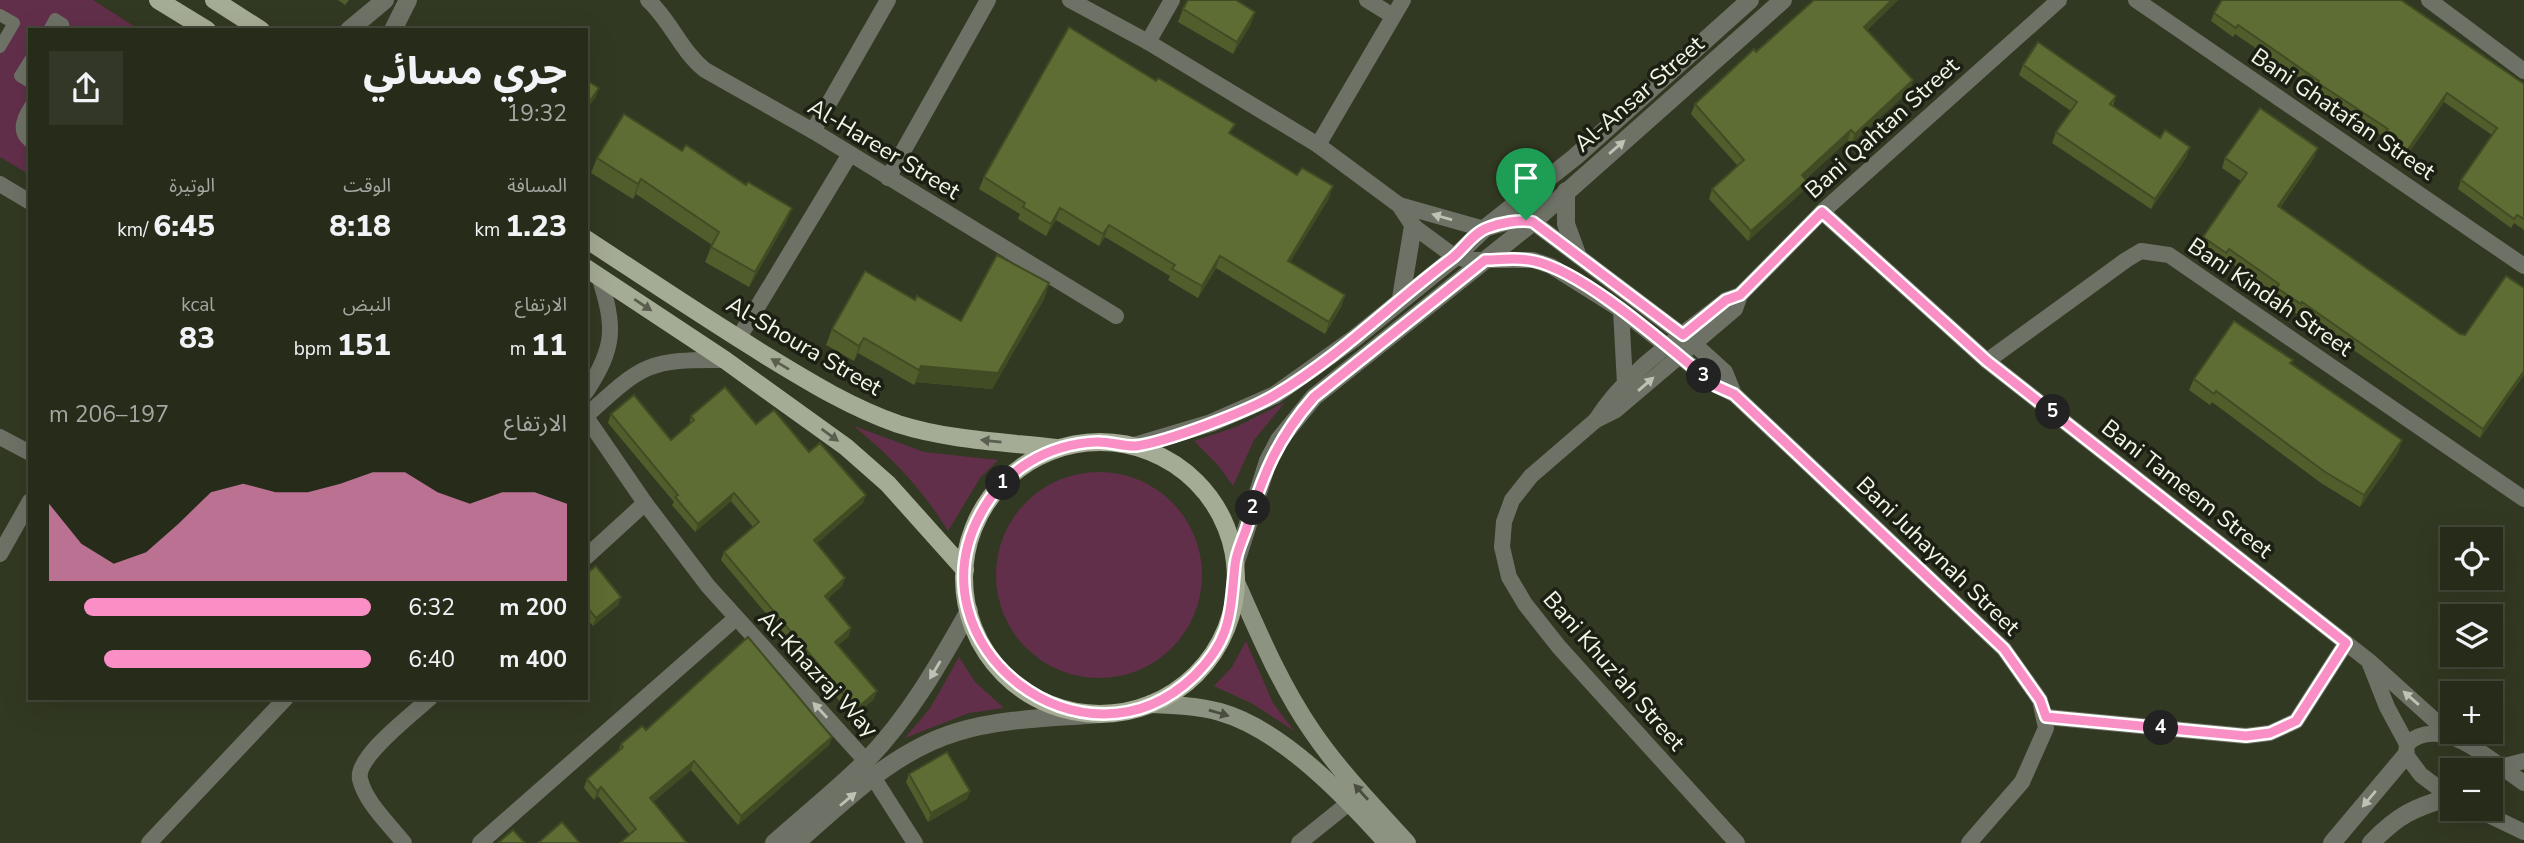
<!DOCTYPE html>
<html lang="ar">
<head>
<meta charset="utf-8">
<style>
  body { margin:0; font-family:"Nunito Sans","Noto Sans Arabic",sans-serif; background:#323727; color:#f1f3f6; direction:rtl; height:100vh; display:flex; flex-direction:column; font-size:26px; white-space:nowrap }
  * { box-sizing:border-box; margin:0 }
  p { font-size:23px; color:#a4a7a2 }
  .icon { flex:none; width:38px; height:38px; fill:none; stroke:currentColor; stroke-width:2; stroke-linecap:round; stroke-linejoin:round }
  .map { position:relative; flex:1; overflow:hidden; direction:ltr }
  .sheet { position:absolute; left:28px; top:28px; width:560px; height:672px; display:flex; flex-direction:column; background:#262b1a; border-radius:0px; box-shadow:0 7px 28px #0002,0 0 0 2px #424739; direction:rtl }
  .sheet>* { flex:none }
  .tools { position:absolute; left:2440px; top:527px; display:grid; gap:14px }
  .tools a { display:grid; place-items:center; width:63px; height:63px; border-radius:0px; background:#262b1a; box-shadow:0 7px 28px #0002,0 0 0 2px #424739; font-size:35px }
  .pin { position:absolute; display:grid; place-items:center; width:60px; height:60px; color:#fff; margin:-72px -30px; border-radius:50% 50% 50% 0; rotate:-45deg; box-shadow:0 0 7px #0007 }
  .pin .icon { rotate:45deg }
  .km { position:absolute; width:35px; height:35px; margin:-18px; border-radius:50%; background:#222; color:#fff; font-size:19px; line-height:35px; text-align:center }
  .round { display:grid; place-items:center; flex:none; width:74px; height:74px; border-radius:0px; background:#323727 }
  .head { display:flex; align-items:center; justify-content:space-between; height:119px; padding:0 21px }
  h1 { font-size:38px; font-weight:800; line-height:52px }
  .metrics { display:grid; grid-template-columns:repeat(3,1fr); gap:10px; height:119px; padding:7px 21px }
  .metrics div { display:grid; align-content:center }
  .metrics b { font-size:30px; font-weight:800 }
  .metrics small { font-size:19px; font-weight:400 }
  .metrics p { font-size:19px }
  .chart { height:196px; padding:14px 21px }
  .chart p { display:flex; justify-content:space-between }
  .chart svg { width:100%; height:126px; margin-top:7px; fill:#fa8fc6; opacity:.7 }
  ul { padding:0 21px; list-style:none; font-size:23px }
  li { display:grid; grid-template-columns:112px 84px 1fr; align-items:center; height:52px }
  li i { height:18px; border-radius:9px; background:#fa8fc6 }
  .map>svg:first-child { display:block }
  .green { fill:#622f4a }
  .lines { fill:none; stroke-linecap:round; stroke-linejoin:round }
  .pedestrian { stroke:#6e7266; stroke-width:12 }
  .minor { stroke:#6e7266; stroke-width:16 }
  .tertiary { stroke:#6e7266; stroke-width:18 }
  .secondary { stroke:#8d9381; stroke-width:18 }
  .primary { stroke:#a5ac95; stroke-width:18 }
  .wall { fill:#515e2c }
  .shaded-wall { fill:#424c24 }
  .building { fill:#5e6d33; stroke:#424c24; stroke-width:2 }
  .oneway { fill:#bdc2b4 }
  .oneway2 { fill:#5a5e4e }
  .oneway3 { fill:#494d40 }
  .route-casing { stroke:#fff; stroke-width:14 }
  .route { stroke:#fa8fc6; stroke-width:9 }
  .labels { text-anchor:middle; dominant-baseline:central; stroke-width:7; stroke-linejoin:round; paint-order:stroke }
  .street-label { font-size:23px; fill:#f2f7e8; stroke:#1c1f14 }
</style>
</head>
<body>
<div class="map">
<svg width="2524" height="843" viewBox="0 0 2524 843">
  <rect width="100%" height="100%" fill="#323922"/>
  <!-- green -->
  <g class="green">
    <path d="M0,0H93L140,30H64L63,24L49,30H30V60L20,76L30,82V106L24,114L30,142V175L0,157V47L14,23L0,15Z"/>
    <path d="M1285,402L1254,440L1233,486L1218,465L1194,441L1236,427Z"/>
    <path d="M854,426L924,452L998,460L980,478L948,531C921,487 893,459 854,426Z"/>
    <circle cx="1099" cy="575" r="103"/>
    <path d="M1246,641L1273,703L1294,731L1253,704L1214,686L1232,667Z"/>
    <path d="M959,657L975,682L1004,708L969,713L905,738L931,707Z"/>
  </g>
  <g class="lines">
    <!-- pedestrian -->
    <g class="pedestrian">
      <path d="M0,15L14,23L0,47"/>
      <path d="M49,30L55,19L63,24L64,30"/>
      <path d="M30,60L20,76L30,82"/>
      <path d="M30,106C22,118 16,132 30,142"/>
    </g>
    <!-- minor -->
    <g class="minor">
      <path d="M648,0C671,21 681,51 705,70L813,131L1116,316"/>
      <path d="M1070,0L1148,42L1318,145L1399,205L1413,226L1455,257L1468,260H1533L1551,266L1621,310L1716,385L1734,394L2004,649L2040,700L2046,728L2022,782L1969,843"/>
      <path d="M1367,0L1393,16"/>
      <path d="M2136,0L2524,266"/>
      <path d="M2429,0L2524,71"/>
      <path d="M1148,42L1172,0"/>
      <path d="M813,131L888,0"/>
      <path d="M1318,145L1403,0"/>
      <path d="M888,178L988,0"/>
      <path d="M0,184L30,202"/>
      <path d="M1399,205L1484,229L1509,222H1533L1693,343L1725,372L1734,394"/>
      <path d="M1822,212L1987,361L2369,661L2451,735"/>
      <path d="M1621,310L1625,384"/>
      <path d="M738,339L850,154"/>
      <path d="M1987,361L2126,260L2141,251L2169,255L2524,499"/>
      <path d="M586,392C616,346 615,327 599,276"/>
      <path d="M586,416C643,364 648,359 725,360"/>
      <path d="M586,417L645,503L708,586L866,761"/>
      <path d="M1596,420C1626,371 1682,336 1726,300L1740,295L1822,212L2059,0"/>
      <path d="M0,437L30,453"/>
      <path d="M0,554L30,501"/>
      <path d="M586,557L645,503"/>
      <path d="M2370,664L2387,707L2407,744"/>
      <path d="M2046,717L2246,736L2270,733L2296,721L2346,643"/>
      <path d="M2500,767L2524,761"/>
      <path d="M873,777L915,843"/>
      <path d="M2452,798L2421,775L2406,755L2407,744C2441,712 2494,763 2524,783"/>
      <path d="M2474,808L2524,832"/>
      <path d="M149,843L286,698"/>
      <path d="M404,843C390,825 365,802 360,779C355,757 414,713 430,698"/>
      <path d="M480,843L736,618"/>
      <path d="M1299,843L1350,802"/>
      <path d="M1737,843L1559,647L1525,604L1509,577L1502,547L1504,522L1512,500L1531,476L1596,420L1616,410L1735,309L1740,295"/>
    </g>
    <!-- tertiary -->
    <g class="tertiary">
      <path d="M349,30L385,0"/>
      <path d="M393,30L408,0"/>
      <path d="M1566,191V224L1577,254"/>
      <path d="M1401,298L1413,226"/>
      <path d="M1134,446L1211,423L1275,395L1355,338L1455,257L1484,229L1575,157L1750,0"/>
      <path d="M1235,565L1268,461L1279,440L1314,397L1533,222L1783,0"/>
      <path d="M774,843C804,816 837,790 866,761C909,717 939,664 969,611"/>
      <path d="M796,843C845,801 893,751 957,732C1002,718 1053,718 1100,714"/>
      <path d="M2332,843L2406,755"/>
      <path d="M2371,843C2398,815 2413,808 2450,797"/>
    </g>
    <!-- secondary -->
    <g class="secondary">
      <path d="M1236,582C1258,632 1281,686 1312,731C1340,772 1374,807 1407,843"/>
      <path d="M1151,704C1174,705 1198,706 1220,712C1281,729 1346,797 1387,843"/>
    </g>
    <!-- primary -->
    <g class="primary">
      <path d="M158,0L207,30"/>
      <path d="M214,0L261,30"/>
      <path d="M586,239C647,279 708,320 770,358C811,383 852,408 898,424C948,440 1004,442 1056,448"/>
      <path d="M586,268L725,360L846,447L888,484L965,570"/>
      <circle cx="1100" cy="578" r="136"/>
    </g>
  </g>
  <!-- wall -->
  <g class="wall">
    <path d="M338,0H349L345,5Z"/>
    <path d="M1814,0H1898L1867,30L1913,80L1910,90L1851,144L1848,140L1806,179L1804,190L1748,241L1709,199L1712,189L1738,166L1691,114L1695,104Z"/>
    <path d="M1183,9L1251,24L1233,54L1178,22Z"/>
    <path d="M2214,13L2524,84V230L2514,223L2511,228L2458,189L2461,180L2492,135L2444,102L2403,161L2379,145L2382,136L2315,92L2316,89L2235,34L2233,37L2211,21Z"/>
    <path d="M2023,65L2116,96L2113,106L2160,138L2190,147L2186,158L2151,209L2052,143L2056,132L2071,111L2019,75Z"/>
    <path d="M1231,134L1329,198L1290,262L1345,295L1341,307L1325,334L1216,268L1198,298L1168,280L1170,276L1105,237L1099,246L1056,220L1046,236L1018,219L1020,214L979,189L984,177Z"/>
    <path d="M682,151L746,185L792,208L786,222L749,287L705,262L712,245L636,194L633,199L591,173L597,158Z"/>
    <path d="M2225,158H2314L2280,208L2460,334L2465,335L2524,288V375L2480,438L2299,312L2297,314L2273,297L2275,293L2225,259L2223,262L2200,246L2203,237L2241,181L2222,168Z"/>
    <path d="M1049,283L1044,299L992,389L916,382L914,385L858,353L854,361L826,345L832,329L915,300L961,321Z"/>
    <path d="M2293,360L2291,364L2402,440L2398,452L2360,507L2321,483L2212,402L2210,405L2189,390L2194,379Z"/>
    <path d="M611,414L671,440L689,425L691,416L756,424L809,452L863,503L816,544L845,578L842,586L827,599L849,636L838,645L874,699L853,717L721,560L724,552L753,527L731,501L695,532L672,505L674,502L608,423Z"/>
    <path d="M586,574L621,597L618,605L593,626L586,618Z"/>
    <path d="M646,730L832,737L829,745L738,825L691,770L653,802L687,843L630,835L598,796L594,800L584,788L587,779L618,751L621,744Z"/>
    <path d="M909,774L970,791L967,799L928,822L906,782Z"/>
  </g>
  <!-- shaded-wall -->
  <g class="shaded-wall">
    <path d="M1892,0H1898L1860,36L1864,27Z"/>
    <path d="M1255,12L1251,24L1233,54L1237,42Z"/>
    <path d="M1913,80L1910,90L1851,144L1855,134Z"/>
    <path d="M599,88L596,97L586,111V107Z"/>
    <path d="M2447,93L2444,102L2403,161L2406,152Z"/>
    <path d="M1851,130L1848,140L1799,185L1802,175Z"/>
    <path d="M2190,147L2186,158L2151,209L2155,199Z"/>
    <path d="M2318,148L2314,158L2274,216L2278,206Z"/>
    <path d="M641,179L636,194L633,199L638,184Z"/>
    <path d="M1807,181L1804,190L1748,241L1751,231Z"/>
    <path d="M1333,186L1329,198L1284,272L1288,261Z"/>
    <path d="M792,208L786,222L749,287L755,272Z"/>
    <path d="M1060,208L1056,220L1046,236L1051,224Z"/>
    <path d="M1109,225L1105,237L1099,246L1103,234Z"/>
    <path d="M1220,256L1216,268L1198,298L1202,286Z"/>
    <path d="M1049,283L1044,299L992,389L916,382L914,385L921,366Z"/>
    <path d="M1345,295L1341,307L1325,334L1329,322Z"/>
    <path d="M864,338L858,353L854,361L859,346Z"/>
    <path d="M2524,371V375L2480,438L2483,429Z"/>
    <path d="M2402,440L2398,452L2360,507L2364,495Z"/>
    <path d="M734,493L731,501L695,532L698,524Z"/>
    <path d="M866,495L863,503L811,549L814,540Z"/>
    <path d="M845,578L842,586L822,604L825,596Z"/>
    <path d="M621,597L618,605L593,626L596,618Z"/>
    <path d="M851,628L849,636L832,650L835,642Z"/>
    <path d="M877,691L874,699L853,717L856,709Z"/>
    <path d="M832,737L829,745L738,825L741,816Z"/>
    <path d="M694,761L691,770L647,807L650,798Z"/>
    <path d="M601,787L598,796L594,800L597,791Z"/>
    <path d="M970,791L967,799L928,822L931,813Z"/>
  </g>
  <!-- building -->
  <g class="building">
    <path d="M1188,0H1236L1255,12L1237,42L1183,9Z"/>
    <path d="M1814,0H1892L1864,27L1913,80L1855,134L1851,130L1802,175L1807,181L1751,231L1712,189L1744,160L1695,104L1754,49L1756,52Z"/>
    <path d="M2222,0H2401L2511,75L2524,84V219L2517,215L2514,219L2461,180L2497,128L2447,93L2406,152L2383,136L2388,129L2318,83L2319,81L2238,25L2236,28L2214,13Z"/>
    <path d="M1069,27L1156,81L1158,78L1235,124L1229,133L1297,175L1302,168L1333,186L1288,261L1345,295L1329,322L1220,256L1202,286L1172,269L1175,265L1109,225L1103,234L1060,208L1051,224L1023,207L1025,203L984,177Z"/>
    <path d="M2038,42L2116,96L2110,104L2160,138L2165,130L2190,147L2155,199L2056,132L2077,102L2023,65Z"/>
    <path d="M586,80L599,88L586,107Z"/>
    <path d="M2260,108L2318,148L2278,206L2460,334L2465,335L2506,276L2524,288V371L2483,429L2302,302L2301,304L2277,288L2279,284L2229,249L2226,253L2203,237L2247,173L2225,158Z"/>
    <path d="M624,114L682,151L686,145L746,185L748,182L792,208L755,272L711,247L719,232L641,179L638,184L597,158Z"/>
    <path d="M997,255L1049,283L998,373L921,366L919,370L864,338L859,346L832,329L865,271L915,300L917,296L961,321Z"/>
    <path d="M2234,321L2293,360L2290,363L2402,440L2364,495L2325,472L2216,391L2214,394L2194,379Z"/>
    <path d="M725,387L756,424L774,410L809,452L820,443L866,495L814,540L845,578L825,596L851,628L835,642L877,691L856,709L724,552L759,522L734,493L698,524L675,497L678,495L611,414L634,395L671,440L694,420L691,416Z"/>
    <path d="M596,566L621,597L596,618L586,606V574Z"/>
    <path d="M748,637L832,737L741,816L694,761L650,798L687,843H620L636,829L601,787L597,791L587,779L623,747L621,744L642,726L646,730Z"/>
    <path d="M947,752L970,791L931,813L909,774Z"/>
    <path d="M562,822L580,843H538Z"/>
    <path d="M513,830L525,843H498Z"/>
  </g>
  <!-- one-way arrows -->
  <defs><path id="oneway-solid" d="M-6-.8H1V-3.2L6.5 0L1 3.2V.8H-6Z" transform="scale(1.75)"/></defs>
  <g class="oneway">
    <use href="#oneway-solid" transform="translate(1617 147) rotate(-41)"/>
    <use href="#oneway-solid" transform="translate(1442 217) rotate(-164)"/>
    <use href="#oneway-solid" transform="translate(1646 384) rotate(-41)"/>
    <use href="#oneway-solid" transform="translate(935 670) rotate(121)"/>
    <use href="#oneway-solid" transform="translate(2411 698) rotate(-139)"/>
    <use href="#oneway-solid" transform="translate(820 710) rotate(-133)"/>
    <use href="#oneway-solid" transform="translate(848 799) rotate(-40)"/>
    <use href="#oneway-solid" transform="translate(2369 799) rotate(130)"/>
  </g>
  <g class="oneway2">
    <use href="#oneway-solid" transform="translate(643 305) rotate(34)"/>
    <use href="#oneway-solid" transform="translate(780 364) rotate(-149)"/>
    <use href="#oneway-solid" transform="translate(830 435) rotate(36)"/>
    <use href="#oneway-solid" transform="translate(991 441) rotate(-174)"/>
  </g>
  <g class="oneway3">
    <use href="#oneway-solid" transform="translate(1219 713) rotate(16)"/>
    <use href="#oneway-solid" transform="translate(1361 792) rotate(-132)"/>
  </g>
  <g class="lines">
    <!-- route casing -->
    <g class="route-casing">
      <path id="route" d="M1822,212L1987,361L2346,643L2296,721L2270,733L2246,736L2046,717L2040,700L2004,649L1734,394L1716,386C1672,351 1586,272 1534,261C1518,257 1501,260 1485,260L1314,397C1277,439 1263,474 1247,527C1243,539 1236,553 1235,565C1230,613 1232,639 1194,676C1084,782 908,646 981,513C1004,470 1048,444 1096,442C1109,441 1124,447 1136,446C1169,441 1246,412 1275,395C1339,357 1392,303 1451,259C1463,250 1473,233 1487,228C1500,223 1519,219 1533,222L1683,335L1726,300L1740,295Z"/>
    </g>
    <!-- route -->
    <use href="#route" class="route"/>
  </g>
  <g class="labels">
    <!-- street labels -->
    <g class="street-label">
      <text transform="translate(1639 94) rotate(-41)">Al-Ansar Street</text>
      <text transform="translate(2343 114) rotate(34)">Bani Ghatafan Street</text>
      <text transform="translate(1882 128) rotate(-42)">Bani Qahtan Street</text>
      <text transform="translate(884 149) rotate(31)">Al-Hareer Street</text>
      <text transform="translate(2270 297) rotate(34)">Bani Kindah Street</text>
      <text transform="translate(804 346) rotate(30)">Al-Shoura Street</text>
      <text transform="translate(2187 489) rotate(38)">Bani Tameem Street</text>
      <text transform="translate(1938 556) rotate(44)">Bani Juhaynah Street</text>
      <text transform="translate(1614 671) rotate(49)">Bani Khuz'ah Street</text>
      <text transform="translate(818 674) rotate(47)">Al-Khazraj Way</text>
    </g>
  </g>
</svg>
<div class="tools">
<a><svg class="icon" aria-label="locate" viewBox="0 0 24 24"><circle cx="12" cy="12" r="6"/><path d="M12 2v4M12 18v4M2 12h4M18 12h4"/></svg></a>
<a><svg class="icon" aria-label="layers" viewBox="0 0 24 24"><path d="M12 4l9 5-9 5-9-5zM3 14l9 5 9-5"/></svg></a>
<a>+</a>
<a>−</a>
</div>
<div class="pin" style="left:1526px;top:220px;background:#1e9e55"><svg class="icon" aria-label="arrive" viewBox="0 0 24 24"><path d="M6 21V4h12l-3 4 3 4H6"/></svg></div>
<b class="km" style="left:1003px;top:483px">1</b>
<b class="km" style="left:1253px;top:508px">2</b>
<b class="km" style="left:1704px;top:376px">3</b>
<b class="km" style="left:2161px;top:728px">4</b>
<b class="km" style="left:2053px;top:412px">5</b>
<section class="sheet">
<div class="head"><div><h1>جري مسائي</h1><p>19:32</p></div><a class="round"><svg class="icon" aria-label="share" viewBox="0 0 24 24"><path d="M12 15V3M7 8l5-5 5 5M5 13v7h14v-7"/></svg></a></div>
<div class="metrics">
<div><p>المسافة</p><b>1.23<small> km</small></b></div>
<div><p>الوقت</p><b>8:18</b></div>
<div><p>الوتيرة</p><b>6:45<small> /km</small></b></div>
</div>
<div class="metrics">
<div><p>الارتفاع</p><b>11<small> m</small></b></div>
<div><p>النبض</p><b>151<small> bpm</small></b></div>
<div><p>kcal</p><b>83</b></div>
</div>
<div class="chart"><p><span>الارتفاع</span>197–206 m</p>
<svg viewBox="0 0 160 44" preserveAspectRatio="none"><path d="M0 44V17L10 31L20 38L30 34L40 24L50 13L60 10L70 13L80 13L90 10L100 6L110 6L120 13L130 17L140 13L150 13L160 17V44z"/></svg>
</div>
<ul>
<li><b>200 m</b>6:32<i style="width:89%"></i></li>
<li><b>400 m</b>6:40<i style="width:83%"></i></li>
</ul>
</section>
</div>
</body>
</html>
